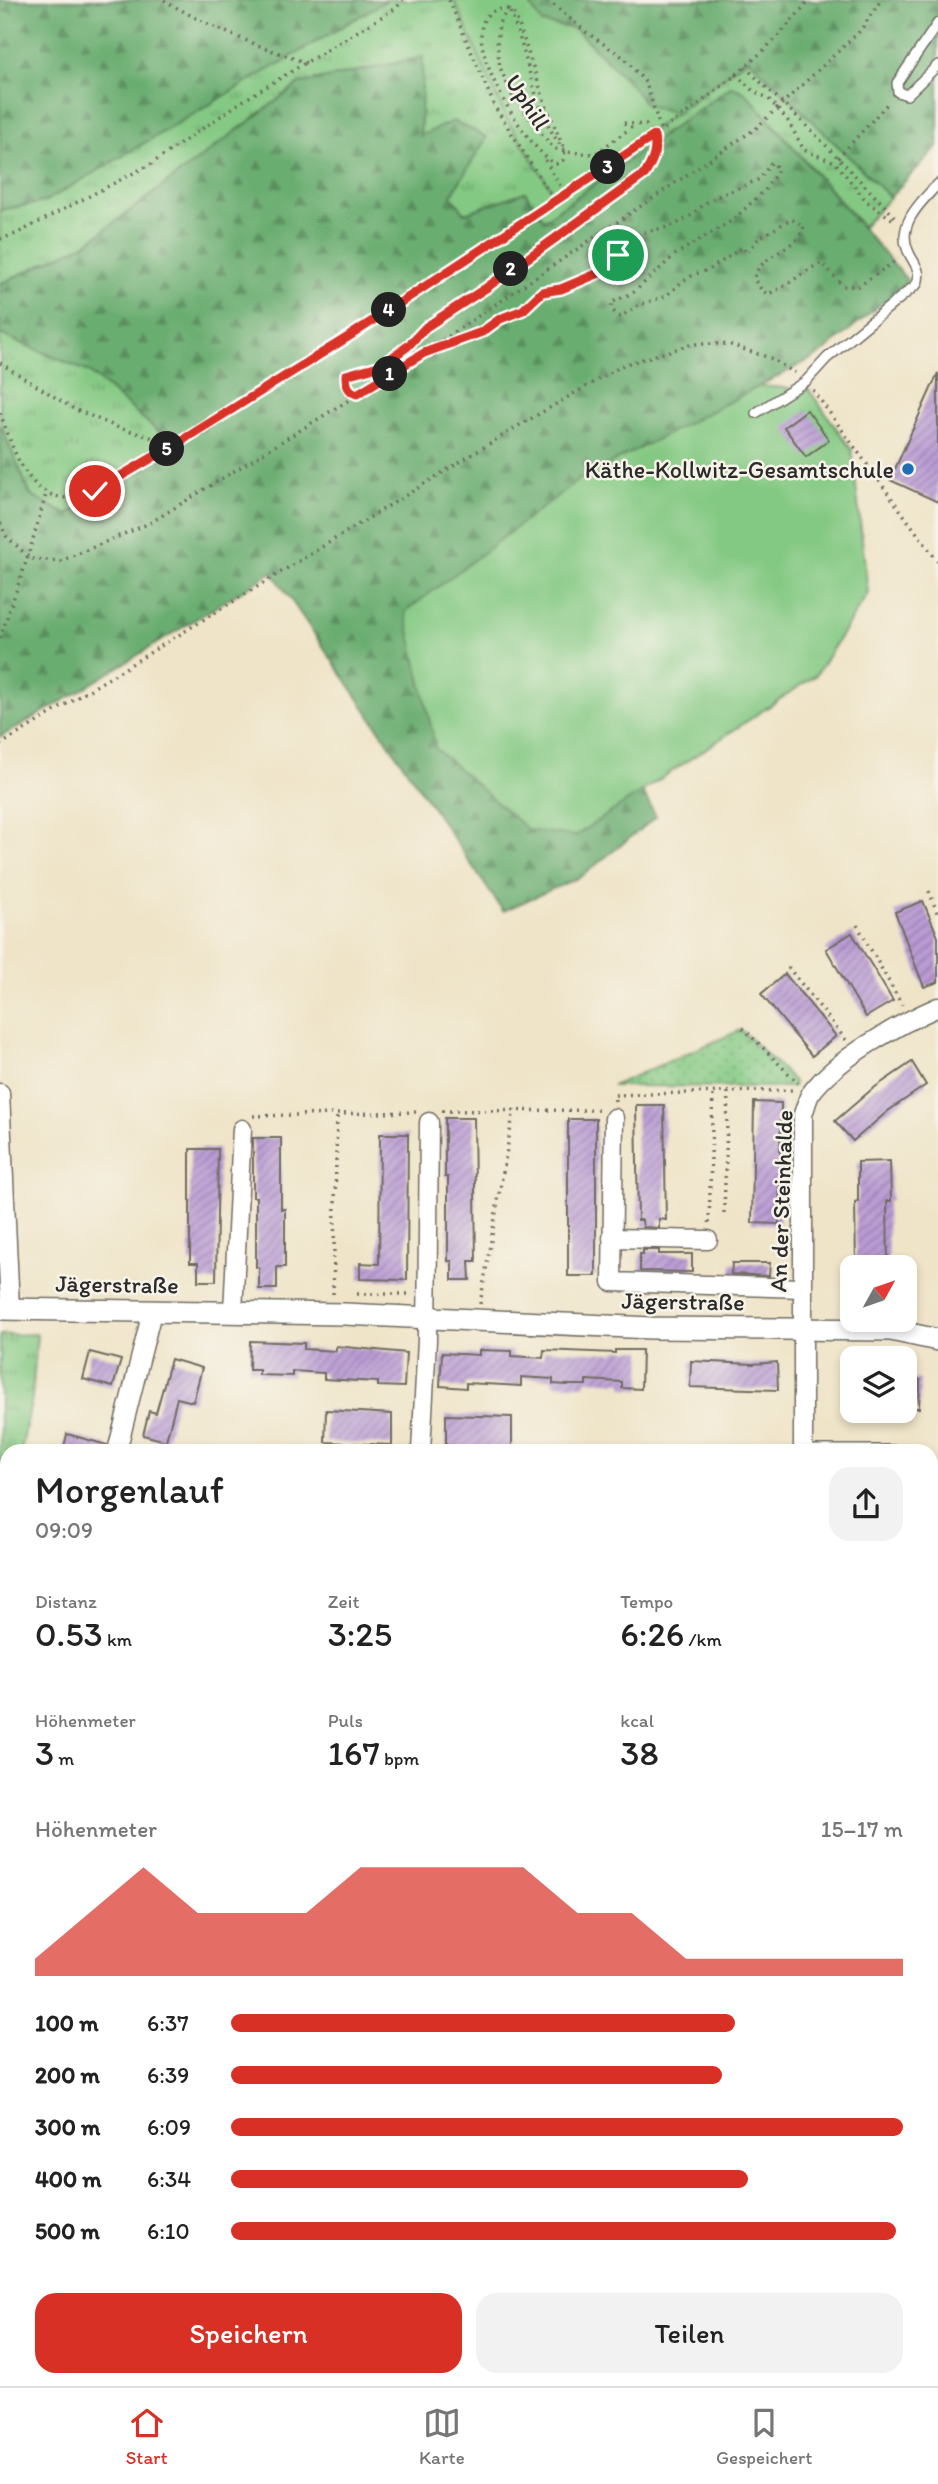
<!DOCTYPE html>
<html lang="de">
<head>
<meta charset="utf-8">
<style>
  body { margin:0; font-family:Itim,sans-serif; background:#f2f2f2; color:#222; height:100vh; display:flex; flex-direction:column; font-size:26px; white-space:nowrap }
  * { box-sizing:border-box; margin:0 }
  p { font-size:23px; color:#767676 }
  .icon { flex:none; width:38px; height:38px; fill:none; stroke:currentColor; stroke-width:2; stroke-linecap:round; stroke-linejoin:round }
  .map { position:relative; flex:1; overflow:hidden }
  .drawer { position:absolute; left:0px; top:1444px; width:938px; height:943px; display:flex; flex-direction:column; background:#fff; border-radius:21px 21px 0 0; box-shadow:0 4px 10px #0003 }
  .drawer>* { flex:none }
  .needle { width:46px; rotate:50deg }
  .tools { position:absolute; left:840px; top:1255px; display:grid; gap:14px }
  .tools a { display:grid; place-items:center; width:77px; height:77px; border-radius:14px; background:#fff; box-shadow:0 4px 10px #0003; font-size:35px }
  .pin { position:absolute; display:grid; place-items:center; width:60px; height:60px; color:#fff; margin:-30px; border:4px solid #fff; border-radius:50%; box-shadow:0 2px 7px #0007 }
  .km { position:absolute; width:35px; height:35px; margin:-18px; border-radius:50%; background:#222; color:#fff; font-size:19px; line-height:35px; text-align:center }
  .round { display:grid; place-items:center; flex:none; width:74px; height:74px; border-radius:21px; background:#f2f2f2 }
  .head { display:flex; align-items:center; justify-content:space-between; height:119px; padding:0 35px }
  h1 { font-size:38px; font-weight:600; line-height:52px }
  .stats { display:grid; grid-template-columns:repeat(3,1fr); gap:10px; height:119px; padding:7px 35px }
  .stats div { display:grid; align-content:center }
  .stats b { font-size:35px; font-weight:600 }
  .stats small { font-size:19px; font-weight:400 }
  .stats p { font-size:19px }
  .chart { height:196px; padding:14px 35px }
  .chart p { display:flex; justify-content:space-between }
  .chart svg { width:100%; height:126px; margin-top:7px; fill:#d93025; opacity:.7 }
  .cta { display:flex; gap:14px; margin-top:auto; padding:14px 35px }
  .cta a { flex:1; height:80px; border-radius:21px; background:#d93025; color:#fff; font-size:28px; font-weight:600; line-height:80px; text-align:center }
  .cta a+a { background:#f2f2f2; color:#222 }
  ul { padding:0 35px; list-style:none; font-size:23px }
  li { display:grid; grid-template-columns:112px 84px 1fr; align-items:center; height:52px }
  li i { height:18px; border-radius:9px; background:#d93025 }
  .tabs { display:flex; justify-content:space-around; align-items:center; height:98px; border-top:2px solid #e0e0e0; background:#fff; font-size:19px; color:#767676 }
  .tabs a { display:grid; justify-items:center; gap:4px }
  .tabs .selected { color:#d93025 }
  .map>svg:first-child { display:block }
  .grass { fill:url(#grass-tufts); stroke:#587a57; stroke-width:2 }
  .forest { fill:url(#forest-firs); stroke:#4b6c4e; stroke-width:2 }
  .park { fill:url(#park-dots); stroke:#587a57; stroke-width:2 }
  .pitch { fill:#84c983; stroke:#587a57; stroke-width:2 }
  .building { fill:url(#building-hatch) }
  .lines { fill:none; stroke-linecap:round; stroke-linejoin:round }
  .service-casing { stroke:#706c62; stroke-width:12 }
  .minor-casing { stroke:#706c62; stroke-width:21 }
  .tertiary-casing { stroke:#706c62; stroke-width:24 }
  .path { stroke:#706c62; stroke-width:3.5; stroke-dasharray:2 5; stroke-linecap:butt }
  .service { stroke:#fff; stroke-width:9 }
  .minor { stroke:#fff; stroke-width:18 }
  .tertiary { stroke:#fff; stroke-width:21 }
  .route-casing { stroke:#fff; stroke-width:14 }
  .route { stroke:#d93025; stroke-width:9 }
  .poi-dot { fill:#1f6fb2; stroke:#f7f3e8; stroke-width:2.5 }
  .labels { text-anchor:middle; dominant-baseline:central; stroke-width:5; stroke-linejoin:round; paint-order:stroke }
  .street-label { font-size:24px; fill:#2b2b2b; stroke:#f7f3e8 }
  .poi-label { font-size:24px; fill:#2b2b2b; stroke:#f7f3e8; text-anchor:end }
</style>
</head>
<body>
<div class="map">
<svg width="938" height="2386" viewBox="0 0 938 2386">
  <defs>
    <pattern id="grass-tufts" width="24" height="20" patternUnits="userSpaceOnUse" patternTransform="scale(1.75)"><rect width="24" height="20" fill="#84c983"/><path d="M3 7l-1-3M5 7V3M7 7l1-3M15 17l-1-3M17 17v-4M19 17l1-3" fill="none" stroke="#6ca36b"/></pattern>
    <pattern id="forest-firs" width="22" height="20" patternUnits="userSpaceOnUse" patternTransform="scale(1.75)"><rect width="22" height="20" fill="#6bad71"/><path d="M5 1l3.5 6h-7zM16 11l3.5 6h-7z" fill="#588d5d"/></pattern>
    <pattern id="park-dots" width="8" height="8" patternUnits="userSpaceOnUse" patternTransform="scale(1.75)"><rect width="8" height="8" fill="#84c983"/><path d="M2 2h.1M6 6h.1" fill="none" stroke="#6ca36b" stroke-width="1.8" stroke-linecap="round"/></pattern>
    <pattern id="building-hatch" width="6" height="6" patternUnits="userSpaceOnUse" patternTransform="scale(1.75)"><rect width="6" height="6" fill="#b99bd4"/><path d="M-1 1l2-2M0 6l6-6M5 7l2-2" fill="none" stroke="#977fac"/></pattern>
  </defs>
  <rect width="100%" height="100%" fill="#f7f3e8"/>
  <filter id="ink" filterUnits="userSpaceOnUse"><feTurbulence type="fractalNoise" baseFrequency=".0143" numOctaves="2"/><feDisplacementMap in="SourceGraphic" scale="14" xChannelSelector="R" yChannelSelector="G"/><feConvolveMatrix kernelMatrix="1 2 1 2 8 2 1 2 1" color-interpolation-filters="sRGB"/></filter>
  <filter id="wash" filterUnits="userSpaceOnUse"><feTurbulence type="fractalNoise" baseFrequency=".00686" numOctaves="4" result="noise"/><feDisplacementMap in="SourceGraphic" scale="28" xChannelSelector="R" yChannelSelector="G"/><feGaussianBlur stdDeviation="1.57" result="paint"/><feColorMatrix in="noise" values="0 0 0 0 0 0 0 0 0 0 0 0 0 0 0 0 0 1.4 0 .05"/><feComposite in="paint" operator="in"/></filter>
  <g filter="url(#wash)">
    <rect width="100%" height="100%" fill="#efe4c8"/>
    <!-- grass -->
    <g class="grass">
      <path d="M387,0H454L506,117L557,198L676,113L748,58L890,197L863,227L747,94L732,86L544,220L525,192L465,213L451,196L420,137L423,58L299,84L87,243L0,284V210L44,202Z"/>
      <path d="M0,334L89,372L167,439L182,447L67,515L31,496L0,424Z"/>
      <path d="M37,1334L32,1398L21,1451H7V1504L0,1523V1335Z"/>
    </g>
    <!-- forest -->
    <g class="forest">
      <path d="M0,0H387L44,202L0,210Z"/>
      <path d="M527,0H938V146L890,197L748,58L676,113L646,105L630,84L576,29L542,23Z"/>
      <path d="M423,57L420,136L453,121L487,137L451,196L465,213L525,192L544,220L732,86L747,94L908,281L821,354L580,479L575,836L642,791L656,817L582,876L503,911L272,572L75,694L0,737V424L31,496L67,515L181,447L167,439L89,372L0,334V284L87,243L299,84Z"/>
      <path d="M0,2206L7,2213V2380H54L52,2386H0Z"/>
    </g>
    <!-- park -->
    <path class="park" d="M741,1030L794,1081L793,1087L612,1086Z"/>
    <!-- pitch -->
    <g class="pitch">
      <path d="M454,0H527L542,23L575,29L630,84L646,105L676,113L557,198L506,117Z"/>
      <path d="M760,386L809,390L852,450L868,593L816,675L575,836L528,830L436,749L405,612L580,479Z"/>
    </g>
    <g id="blocks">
      <!-- building -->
      <g class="building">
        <path d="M938,373V502L890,480Z"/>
        <path d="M807,410L829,440L806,457L784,427Z"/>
        <path d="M923,901L938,937V982L924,987L895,912Z"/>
        <path d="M852,933L893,1001L866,1017L826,949Z"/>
        <path d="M785,974L836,1036L812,1056L761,994Z"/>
        <path d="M912,1062L926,1085L888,1111L853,1141L835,1121L871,1090Z"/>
        <path d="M754,1102L781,1103L779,1224L752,1223Z"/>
        <path d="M636,1105H664L666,1220L659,1219V1228L643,1227L642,1220H638Z"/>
        <path d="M445,1118H474L476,1261H469L470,1280H452V1261H448V1177H445Z"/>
        <rect x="568" y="1119" width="28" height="157"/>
        <path d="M380,1134H408L407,1280L360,1279V1263L379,1264Z"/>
        <path d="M253,1138H281V1209H285V1267H277V1289H259V1267H256V1197H253Z"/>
        <path d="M190,1149H218L216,1281H198V1263H190Z"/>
        <path d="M890,1161L891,1201H887L888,1267L856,1266L855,1202L858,1201V1162Z"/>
        <path d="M643,1250H659V1254H692V1272L640,1271V1254H643Z"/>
        <path d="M732,1263H770L769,1276L731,1274Z"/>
        <path d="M250,1341L304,1343V1349L336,1351V1346L406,1353L404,1387L378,1386V1382L324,1379V1373L292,1371V1376L259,1375V1370H249Z"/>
        <path d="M479,1350L512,1351V1356L543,1358L544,1350L615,1353V1350H642L641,1389L622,1388V1382L586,1380V1385H569L553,1384V1379L521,1377V1386L466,1383V1388L440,1386L442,1353L479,1355Z"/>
        <path d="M90,1352L121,1360L113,1387L83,1379Z"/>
        <path d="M171,1359L202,1368L193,1402L177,1398L166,1441L143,1435L149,1411L156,1413Z"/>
        <path d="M691,1361L753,1364L777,1362L778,1390L690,1387Z"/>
        <path d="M905,1379L920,1380L919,1408H905Z"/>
        <path d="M326,1410L392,1414V1445L325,1442Z"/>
        <path d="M446,1415L512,1417V1449L446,1448Z"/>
        <path d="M67,1434L107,1445L106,1451H63Z"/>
      </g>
    </g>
  </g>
  <g filter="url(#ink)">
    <use href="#blocks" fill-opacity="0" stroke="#706c62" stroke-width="2"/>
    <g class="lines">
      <!-- service casing -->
      <g class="service-casing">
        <g id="service">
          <path d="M938,23L897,83L898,92L907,95L938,65"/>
          <path d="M756,413L806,381L827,358L917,284C922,270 914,264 909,253C895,225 921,202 938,184"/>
          <path d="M803,1450H903"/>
          <path d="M931,1945L938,1946"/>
          <path d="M931,2368L933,2369"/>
        </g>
      </g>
      <!-- minor casing -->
      <g class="minor-casing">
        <g id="minor">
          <path d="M0,1093L10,1308"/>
          <path d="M614,1118L612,1282L802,1288"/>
          <path d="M612,1238L708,1240"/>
          <path d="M233,1312L242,1129"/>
          <path d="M117,1451L152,1312"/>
          <path d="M421,1451L427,1340L429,1122"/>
          <path d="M803,1451V1114C806,1107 807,1099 811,1093C837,1058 899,1024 938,1007"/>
          <path d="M247,2386L250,2380"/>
          <path d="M545,2386L546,2380"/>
          <path d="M830,2386L832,2380"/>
        </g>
      </g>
      <!-- tertiary casing -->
      <g class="tertiary-casing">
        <path id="tertiary" d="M0,1309L344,1314L651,1328L891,1330L938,1340"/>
      </g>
      <!-- path -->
      <g class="path">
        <path d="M164,0C209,28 257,45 306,63"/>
        <path d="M449,0L495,107L555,202"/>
        <path d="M548,0L586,32L623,57L646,83L661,131"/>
        <path d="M508,9L499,23L497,45L500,67L511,94L553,148L565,152L595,154L636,124"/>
        <path d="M508,9C437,6 526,152 556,164L563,160L565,152"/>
        <path d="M508,9L513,13L518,22L544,100L565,152"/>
        <path d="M510,12C530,58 532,110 564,150"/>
        <path d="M745,67L814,133L897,219"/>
        <path d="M736,74L753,91L768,98L788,121L804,150L835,162L867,202L895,221"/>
        <path d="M624,123L646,125C661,144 657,155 645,174L486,288L426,327L408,347L382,365L346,375C346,385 348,391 357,394L423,353L482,332L500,319L523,310L542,292L561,289L599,273L627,243L641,233L672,226L688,218L709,200L760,179L771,163H774L778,170L766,189L733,220L676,254L634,292L611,303L613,311L620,317L639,305L666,296L683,281L695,274L709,270L743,247L747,253L759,238L791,219L804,226C798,251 758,254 754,279L761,289L767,294C787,288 802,271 822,263L843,286H859L898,259"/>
        <path d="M838,158L889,102"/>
        <path d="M545,160L566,196"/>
        <path d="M0,239L16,234L151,164L241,102L396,8L403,0"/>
        <path d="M431,348L755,129L860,31L881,0"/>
        <path d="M0,363L74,409L119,428L175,444"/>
        <path d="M813,390L938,562"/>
        <path d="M0,413C13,446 24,497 69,498C97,499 193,433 222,415C367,324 513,233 654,136C711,96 767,55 809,0"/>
        <path d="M0,523L7,537L31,559L61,561L150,523L357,395"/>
        <path d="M0,638L28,556L47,491"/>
        <path d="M0,745L520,425L623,365L693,344H728L770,358L795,373"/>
        <path d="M929,891L938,915"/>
        <path d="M857,925L902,1005"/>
        <path d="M788,967L846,1040"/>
        <path d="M743,1028L798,1083"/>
        <path d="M615,1101L614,1095L793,1090"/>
        <path d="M442,1111L599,1110"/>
        <path d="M253,1116L416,1112"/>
        <path d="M724,1213L728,1092"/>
        <path d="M709,1223L713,1092"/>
        <path d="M333,1294L337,1114"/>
        <path d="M357,1294H413"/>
        <path d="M480,1304L514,1109"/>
        <path d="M0,1677H7"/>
        <path d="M0,2336L7,2339"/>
        <path d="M127,2380L144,2386"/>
      </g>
      <!-- service -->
      <use href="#service" class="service"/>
      <!-- minor -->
      <use href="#minor" class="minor"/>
      <!-- tertiary -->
      <use href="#tertiary" class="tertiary"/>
    </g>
  </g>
  <g class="lines" filter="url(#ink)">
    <!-- route casing -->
    <g class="route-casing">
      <path id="route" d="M95,491L176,444L348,337L654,136C657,151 653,161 645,174L486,288L426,327L408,346L382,365L346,375C346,385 348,391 357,394L424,353L482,332L500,319L523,310L542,292L561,289L599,273L618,255"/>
    </g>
    <!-- route -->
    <use href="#route" class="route"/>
  </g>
  <!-- markers -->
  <circle class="poi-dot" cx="908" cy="469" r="7"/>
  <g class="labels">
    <!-- street labels -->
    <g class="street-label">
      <text transform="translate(528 102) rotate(57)">Uphill</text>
      <text transform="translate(781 1201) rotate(-88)">An der Steinhalde</text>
      <text transform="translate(117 1284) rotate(1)">Jägerstraße</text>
      <text transform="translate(683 1301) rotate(1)">Jägerstraße</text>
    </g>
    <!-- poi labels -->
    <g class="poi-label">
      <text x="894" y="469">Käthe-Kollwitz-Gesamtschule</text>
    </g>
  </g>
</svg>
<div class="tools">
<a><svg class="needle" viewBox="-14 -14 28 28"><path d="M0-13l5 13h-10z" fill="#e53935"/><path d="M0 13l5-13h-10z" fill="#767676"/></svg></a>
<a><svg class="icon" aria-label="layers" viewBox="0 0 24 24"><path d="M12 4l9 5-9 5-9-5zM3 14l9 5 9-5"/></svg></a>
</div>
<div class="pin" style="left:618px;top:255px;background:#1e9e55"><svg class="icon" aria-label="arrive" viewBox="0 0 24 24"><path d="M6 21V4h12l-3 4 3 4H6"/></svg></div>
<div class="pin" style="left:95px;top:491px;background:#d93025"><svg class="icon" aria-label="check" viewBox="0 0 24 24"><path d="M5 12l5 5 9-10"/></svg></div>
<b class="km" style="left:390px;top:374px">1</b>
<b class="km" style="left:511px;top:269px">2</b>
<b class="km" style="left:608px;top:167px">3</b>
<b class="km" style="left:389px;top:310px">4</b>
<b class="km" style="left:167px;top:449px">5</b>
<section class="drawer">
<div class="head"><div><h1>Morgenlauf</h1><p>09:09</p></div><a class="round"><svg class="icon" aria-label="share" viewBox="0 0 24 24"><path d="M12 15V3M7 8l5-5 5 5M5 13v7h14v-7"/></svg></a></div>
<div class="stats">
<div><p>Distanz</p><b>0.53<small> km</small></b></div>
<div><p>Zeit</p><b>3:25</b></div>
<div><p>Tempo</p><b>6:26<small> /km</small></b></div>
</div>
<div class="stats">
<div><p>Höhenmeter</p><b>3<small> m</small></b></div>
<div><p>Puls</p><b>167<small> bpm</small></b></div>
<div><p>kcal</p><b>38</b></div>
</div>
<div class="chart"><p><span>Höhenmeter</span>15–17 m</p>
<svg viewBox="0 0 160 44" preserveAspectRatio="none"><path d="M0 44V38L10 22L20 6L30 22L40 22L50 22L60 6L70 6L80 6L90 6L100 22L110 22L120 38L130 38L140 38L150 38L160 38V44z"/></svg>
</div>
<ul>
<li><b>100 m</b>6:37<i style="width:75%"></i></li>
<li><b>200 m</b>6:39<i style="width:73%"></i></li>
<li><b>300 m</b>6:09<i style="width:100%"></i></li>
<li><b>400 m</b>6:34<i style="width:77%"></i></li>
<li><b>500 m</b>6:10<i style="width:99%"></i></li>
</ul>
<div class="cta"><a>Speichern</a><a>Teilen</a></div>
</section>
</div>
<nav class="tabs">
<a class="selected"><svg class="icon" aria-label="home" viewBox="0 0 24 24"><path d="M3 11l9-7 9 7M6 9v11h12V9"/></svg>Start</a>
<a><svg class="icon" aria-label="map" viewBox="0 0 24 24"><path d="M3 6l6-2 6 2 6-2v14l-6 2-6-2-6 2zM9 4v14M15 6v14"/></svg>Karte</a>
<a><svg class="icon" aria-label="saved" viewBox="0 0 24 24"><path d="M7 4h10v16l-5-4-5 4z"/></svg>Gespeichert</a>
</nav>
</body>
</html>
